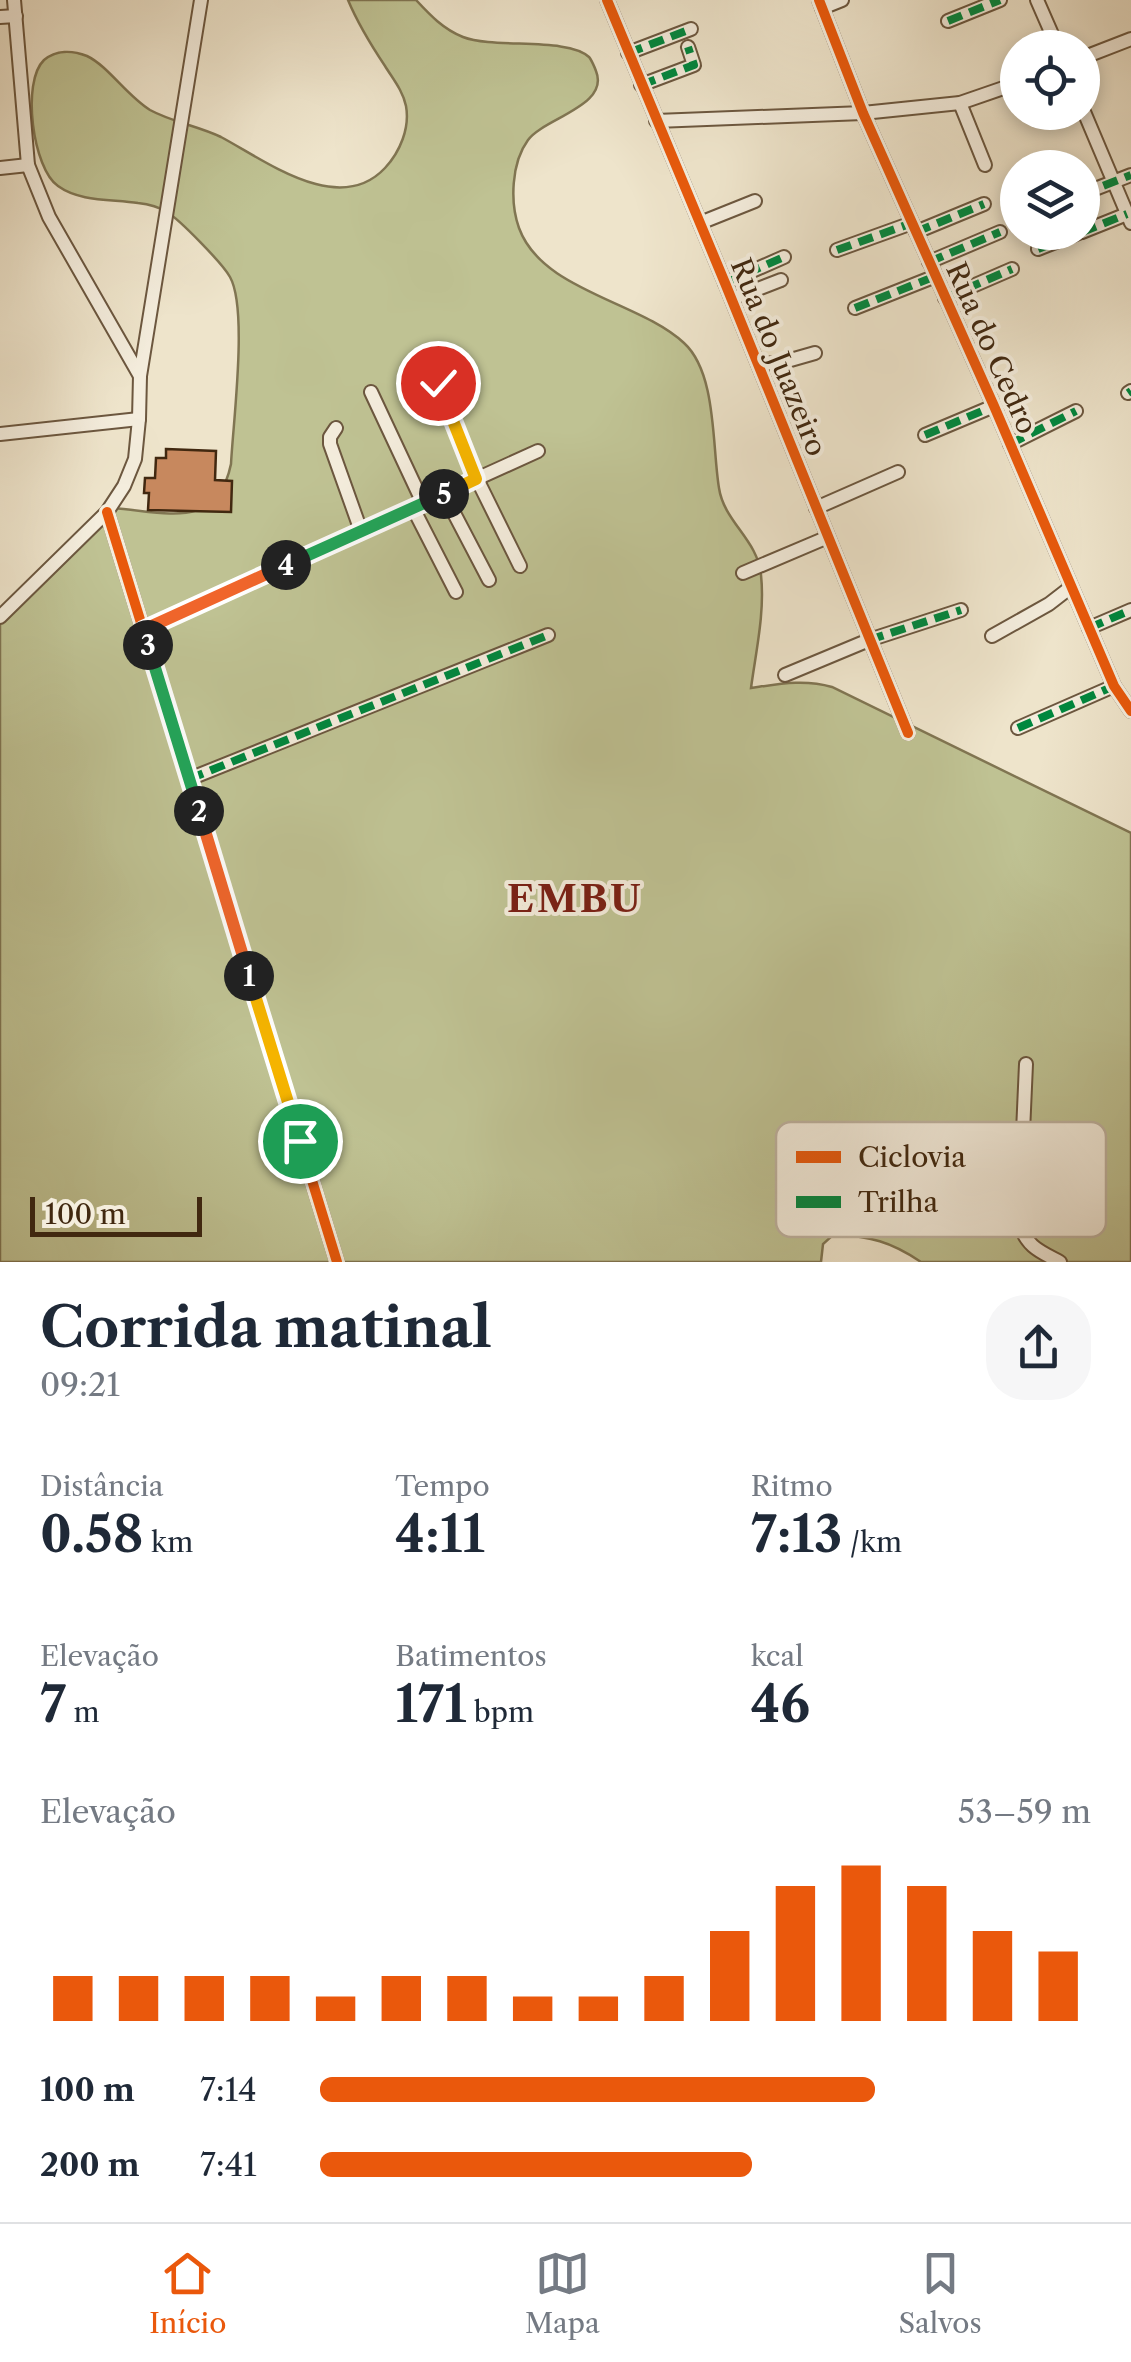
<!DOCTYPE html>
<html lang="pt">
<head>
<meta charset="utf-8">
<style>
  body { margin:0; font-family:"Libre Caslon Text",serif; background:#f6f6f7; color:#1f2937; height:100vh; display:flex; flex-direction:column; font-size:38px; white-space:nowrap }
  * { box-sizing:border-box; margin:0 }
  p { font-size:32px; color:#747a83 }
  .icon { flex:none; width:55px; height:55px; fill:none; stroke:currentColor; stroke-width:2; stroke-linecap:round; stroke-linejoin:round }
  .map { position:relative; height:1262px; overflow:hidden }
  .details { display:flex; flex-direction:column; background:#fff; flex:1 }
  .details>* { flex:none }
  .tools { position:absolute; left:1000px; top:30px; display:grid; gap:20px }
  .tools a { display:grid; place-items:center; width:100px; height:100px; border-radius:50%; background:#fff; box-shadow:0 5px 15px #0003; font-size:50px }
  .scale { position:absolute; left:30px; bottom:25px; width:172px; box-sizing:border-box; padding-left:10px; border:5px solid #412810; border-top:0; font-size:28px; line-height:35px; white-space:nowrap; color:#412810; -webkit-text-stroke:8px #f4eddd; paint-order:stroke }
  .pin { position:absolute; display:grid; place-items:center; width:85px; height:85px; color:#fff; margin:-42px; border:5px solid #fff; border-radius:50%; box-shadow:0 2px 10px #0007 }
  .km { position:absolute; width:50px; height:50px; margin:-25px; border-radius:50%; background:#222; color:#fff; font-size:28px; line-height:50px; text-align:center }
  .round { display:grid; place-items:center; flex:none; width:105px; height:105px; border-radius:40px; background:#f6f6f7 }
  .overview { display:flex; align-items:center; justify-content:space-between; height:170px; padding:0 40px }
  h1 { font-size:55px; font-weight:800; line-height:75px }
  .figures { display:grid; grid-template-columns:repeat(3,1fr); gap:15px; height:170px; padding:10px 40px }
  .figures div { display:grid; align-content:center }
  .figures b { font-size:50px; font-weight:800 }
  .figures small { font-size:28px; font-weight:400 }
  .figures p { font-size:28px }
  .chart { height:280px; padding:20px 40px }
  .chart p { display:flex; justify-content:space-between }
  .chart svg { width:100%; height:180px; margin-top:10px; stroke:#ea580c; stroke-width:6 }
  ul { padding:0 40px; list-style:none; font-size:32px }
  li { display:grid; grid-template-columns:160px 120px 1fr; align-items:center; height:75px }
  li i { height:25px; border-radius:12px; background:#ea580c }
  .tab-bar { display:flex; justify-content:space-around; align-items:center; height:140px; border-top:2px solid #e0e1e3; background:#fff; font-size:28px; color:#747a83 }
  .tab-bar a { display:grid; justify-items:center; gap:5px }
  .tab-bar .selected { color:#ea580c }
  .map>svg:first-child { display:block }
  .green { fill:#bfc293; stroke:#807552; stroke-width:2.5 }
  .building { fill:#c7885e; stroke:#412810; stroke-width:2.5 }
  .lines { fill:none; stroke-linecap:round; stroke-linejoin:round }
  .minor-casing { stroke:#6c573f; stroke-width:16 }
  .minor { stroke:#f4eddd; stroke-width:12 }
  .quiet { stroke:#00873e; stroke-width:8; stroke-dasharray:15 8; stroke-linecap:butt }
  .cycleway-casing { stroke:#f4eddd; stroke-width:16 }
  .cycleway { stroke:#e8590c; stroke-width:10 }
  .split-1-casing { stroke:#fff; stroke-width:20 }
  .split-2-casing { stroke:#fff; stroke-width:20 }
  .split-3-casing { stroke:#fff; stroke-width:20 }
  .split-4-casing { stroke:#fff; stroke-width:20 }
  .split-5-casing { stroke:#fff; stroke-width:20 }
  .split-6-casing { stroke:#fff; stroke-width:20 }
  .split-1 { stroke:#f5b400; stroke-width:12 }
  .split-2 { stroke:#f0652b; stroke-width:12 }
  .split-3 { stroke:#22a559; stroke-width:12 }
  .split-4 { stroke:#f0652b; stroke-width:12 }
  .split-5 { stroke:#22a559; stroke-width:12 }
  .split-6 { stroke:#f5b400; stroke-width:12 }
  .labels { text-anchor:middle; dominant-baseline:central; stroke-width:8; stroke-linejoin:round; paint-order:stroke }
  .street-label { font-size:28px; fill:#412810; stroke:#f4eddd }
  .district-label { font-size:38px; font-weight:bold; letter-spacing:2.5px; fill:#7a1f14; stroke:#f4eddd }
  .key { fill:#f4eddd; stroke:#beb2a0; stroke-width:2.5 }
  .key-label { font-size:28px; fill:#412810 }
</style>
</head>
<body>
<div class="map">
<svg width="1131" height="1262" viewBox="0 0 1131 1262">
  <rect width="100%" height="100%" fill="#eee4cb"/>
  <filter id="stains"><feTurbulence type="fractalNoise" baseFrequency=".002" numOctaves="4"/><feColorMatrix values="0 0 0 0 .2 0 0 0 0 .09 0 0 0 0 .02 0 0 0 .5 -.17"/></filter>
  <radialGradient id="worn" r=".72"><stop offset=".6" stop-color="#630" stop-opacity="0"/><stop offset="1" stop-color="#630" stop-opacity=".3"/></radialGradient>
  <!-- green -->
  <path class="green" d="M348,0H416C430,15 443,29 463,37C494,49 568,37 589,57C591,59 595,68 596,71C610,106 544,118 528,140C511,163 510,203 519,228C542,291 639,301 684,343C717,373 712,447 719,488C724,522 758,540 761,575C765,612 756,651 751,688C779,684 804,679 832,687L1131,833V1262H921C890,1241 871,1237 834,1234L823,1244L821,1262H0V623L113,508C167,512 217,531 231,464C233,423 248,309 230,277C223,264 180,220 167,212C159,207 147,204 138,203C112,199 80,202 58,186C33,169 21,82 44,60C56,50 72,50 87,56C108,66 127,96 150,110C172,122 198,126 221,137C266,161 339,217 385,168C400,152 410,128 406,106C403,91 393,79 385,66C371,45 358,24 348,0Z"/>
  <!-- building -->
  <path class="building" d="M166,449L216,451L215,480L232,481L231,512L148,510L149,493H144L145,478H155L156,458H166Z"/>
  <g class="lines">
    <!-- minor casing -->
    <g class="minor-casing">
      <g id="minor">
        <path d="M14,0L28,165L49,217L140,376"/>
        <path d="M607,0L725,283L908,733"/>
        <path d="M819,0L863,113L994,406L1114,686L1131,711"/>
        <path d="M1037,0L1058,48"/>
        <path d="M822,8L842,0"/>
        <path d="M0,17L16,16"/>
        <path d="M948,21L1000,0"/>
        <path d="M628,53L691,29"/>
        <path d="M1082,58L1131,39"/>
        <path d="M641,85L694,65L688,47"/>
        <path d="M960,103L985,165"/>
        <path d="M1082,107L1131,223"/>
        <path d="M656,121L863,113L960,103L1018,83"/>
        <path d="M0,168L28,165"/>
        <path d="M1082,194L1131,175"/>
        <path d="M700,223L755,201"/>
        <path d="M916,232L984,204"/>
        <path d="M1082,232L1127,214"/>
        <path d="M1038,249L1081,232"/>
        <path d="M837,250L912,223"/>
        <path d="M929,262L1000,232"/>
        <path d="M725,283L784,257"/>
        <path d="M945,298L1012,269"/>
        <path d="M732,299L781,280"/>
        <path d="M855,308L936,276"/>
        <path d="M758,364L780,363L815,353"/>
        <path d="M438,383L477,479L520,566"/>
        <path d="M371,392L423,503"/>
        <path d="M1128,393L1131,391"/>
        <path d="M336,428L330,437V444L361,531"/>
        <path d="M0,434L139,419"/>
        <path d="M925,435L994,406"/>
        <path d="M1010,444L1076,411"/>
        <path d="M444,494L489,580"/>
        <path d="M413,508L456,592"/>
        <path d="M816,508L898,472"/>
        <path d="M107,512L337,1262"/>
        <path d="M743,573L828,537"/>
        <path d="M0,617L107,512L124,486L135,459L139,419L140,376L201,0"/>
        <path d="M1089,628L1131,610"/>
        <path d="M143,630L538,451"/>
        <path d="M992,636L1049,604L1071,587"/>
        <path d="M785,675L869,640L961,610"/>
        <path d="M1018,728L1114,686"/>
        <path d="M189,779L548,635"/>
        <path d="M1026,1064L1019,1223C1027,1247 1039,1251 1060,1262"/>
      </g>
    </g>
    <!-- minor -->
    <use href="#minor" class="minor"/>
    <!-- quiet -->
    <g class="quiet">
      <path d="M948,21L1000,0"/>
      <path d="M628,53L691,29"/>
      <path d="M641,85L694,65L688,47"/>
      <path d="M1082,194L1131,175"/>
      <path d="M916,232L984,204"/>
      <path d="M1082,232L1127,214"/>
      <path d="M1038,249L1081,232"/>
      <path d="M837,250L912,223"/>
      <path d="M929,262L1000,232"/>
      <path d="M725,283L784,257"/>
      <path d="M945,298L1012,269"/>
      <path d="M855,308L936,276"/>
      <path d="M1128,393L1131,391"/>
      <path d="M925,435L994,406"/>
      <path d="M1010,444L1076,411"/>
      <path d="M1089,628L1131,610"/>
      <path d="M869,640L961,610"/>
      <path d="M1018,728L1114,686"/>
      <path d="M189,779L548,635"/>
    </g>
    <!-- cycleway casing -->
    <g class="cycleway-casing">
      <g id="cycleway">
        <path d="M607,0L725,283L908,733"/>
        <path d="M819,0L863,113L994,406L1114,686L1131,711"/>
        <path d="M107,512L337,1262"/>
      </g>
    </g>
    <!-- cycleway -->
    <use href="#cycleway" class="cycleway"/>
  </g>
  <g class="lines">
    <!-- split-1 casing -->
    <g class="split-1-casing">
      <path id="split-1" d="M249,976L300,1141"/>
    </g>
    <!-- split-2 casing -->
    <g class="split-2-casing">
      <path id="split-2" d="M199,811L249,976"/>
    </g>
    <!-- split-3 casing -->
    <g class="split-3-casing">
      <path id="split-3" d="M148,645L199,811"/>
    </g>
    <!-- split-4 casing -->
    <g class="split-4-casing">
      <path id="split-4" d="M148,645L143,630L286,565"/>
    </g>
    <!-- split-5 casing -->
    <g class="split-5-casing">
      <path id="split-5" d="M286,565L444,494"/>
    </g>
    <!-- split-6 casing -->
    <g class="split-6-casing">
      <path id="split-6" d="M438,383L476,479L444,494"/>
    </g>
    <!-- split-1 -->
    <use href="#split-1" class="split-1"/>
    <!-- split-2 -->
    <use href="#split-2" class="split-2"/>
    <!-- split-3 -->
    <use href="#split-3" class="split-3"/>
    <!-- split-4 -->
    <use href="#split-4" class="split-4"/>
    <!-- split-5 -->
    <use href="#split-5" class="split-5"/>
    <!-- split-6 -->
    <use href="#split-6" class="split-6"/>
  </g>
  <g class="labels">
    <!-- street labels -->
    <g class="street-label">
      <text transform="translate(992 348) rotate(66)">Rua do Cedro</text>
      <text transform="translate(779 357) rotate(68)">Rua do Juazeiro</text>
    </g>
    <!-- district labels -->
    <g class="district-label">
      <text x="575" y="898">EMBU</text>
    </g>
  </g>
  <!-- legend -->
  <rect x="776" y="1122" width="330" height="115" rx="15" class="key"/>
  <rect x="796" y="1151" width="45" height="12" fill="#e8590c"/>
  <rect x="796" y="1196" width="45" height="12" fill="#00873e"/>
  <g class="key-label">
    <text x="858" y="1167">Ciclovia</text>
    <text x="858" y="1212">Trilha</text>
  </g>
  <rect width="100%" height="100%" filter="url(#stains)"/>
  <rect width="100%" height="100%" fill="url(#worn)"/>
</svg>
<div class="tools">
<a><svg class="icon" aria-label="locate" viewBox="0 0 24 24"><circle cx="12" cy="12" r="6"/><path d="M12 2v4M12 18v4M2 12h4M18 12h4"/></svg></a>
<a><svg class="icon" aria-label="layers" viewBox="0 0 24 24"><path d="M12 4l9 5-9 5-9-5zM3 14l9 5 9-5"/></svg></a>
</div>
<div class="scale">100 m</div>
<div class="pin" style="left:300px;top:1141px;background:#1e9e55"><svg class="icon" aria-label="arrive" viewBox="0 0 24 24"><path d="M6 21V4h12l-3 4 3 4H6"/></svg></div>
<div class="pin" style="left:438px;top:383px;background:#d93025"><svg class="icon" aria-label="check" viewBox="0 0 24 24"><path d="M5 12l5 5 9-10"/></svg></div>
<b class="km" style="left:249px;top:976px">1</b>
<b class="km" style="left:199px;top:811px">2</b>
<b class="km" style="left:148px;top:645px">3</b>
<b class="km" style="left:286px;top:565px">4</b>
<b class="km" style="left:444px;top:494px">5</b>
</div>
<section class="details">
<div class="overview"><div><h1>Corrida matinal</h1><p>09:21</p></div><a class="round"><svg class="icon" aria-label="share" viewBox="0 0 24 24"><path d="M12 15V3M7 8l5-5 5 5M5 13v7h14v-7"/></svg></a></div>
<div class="figures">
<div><p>Distância</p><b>0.58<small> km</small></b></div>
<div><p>Tempo</p><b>4:11</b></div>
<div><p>Ritmo</p><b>7:13<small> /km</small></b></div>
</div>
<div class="figures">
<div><p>Elevação</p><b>7<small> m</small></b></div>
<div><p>Batimentos</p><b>171<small> bpm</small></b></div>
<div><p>kcal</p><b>46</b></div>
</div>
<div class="chart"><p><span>Elevação</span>53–59 m</p>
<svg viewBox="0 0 160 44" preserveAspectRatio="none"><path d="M5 44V33M15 44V33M25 44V33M35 44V33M45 44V38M55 44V33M65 44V33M75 44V38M85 44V38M95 44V33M105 44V22M115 44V11M125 44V6M135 44V11M145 44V22M155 44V27"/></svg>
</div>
<ul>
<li><b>100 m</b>7:14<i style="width:72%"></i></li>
<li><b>200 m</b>7:41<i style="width:56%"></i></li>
</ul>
</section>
<nav class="tab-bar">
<a class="selected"><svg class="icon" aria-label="home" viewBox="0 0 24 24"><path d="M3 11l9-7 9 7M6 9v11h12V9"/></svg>Início</a>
<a><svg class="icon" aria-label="map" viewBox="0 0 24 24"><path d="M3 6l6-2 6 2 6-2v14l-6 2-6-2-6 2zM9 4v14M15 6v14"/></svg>Mapa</a>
<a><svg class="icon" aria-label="saved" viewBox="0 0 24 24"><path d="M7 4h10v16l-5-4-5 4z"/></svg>Salvos</a>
</nav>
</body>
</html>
